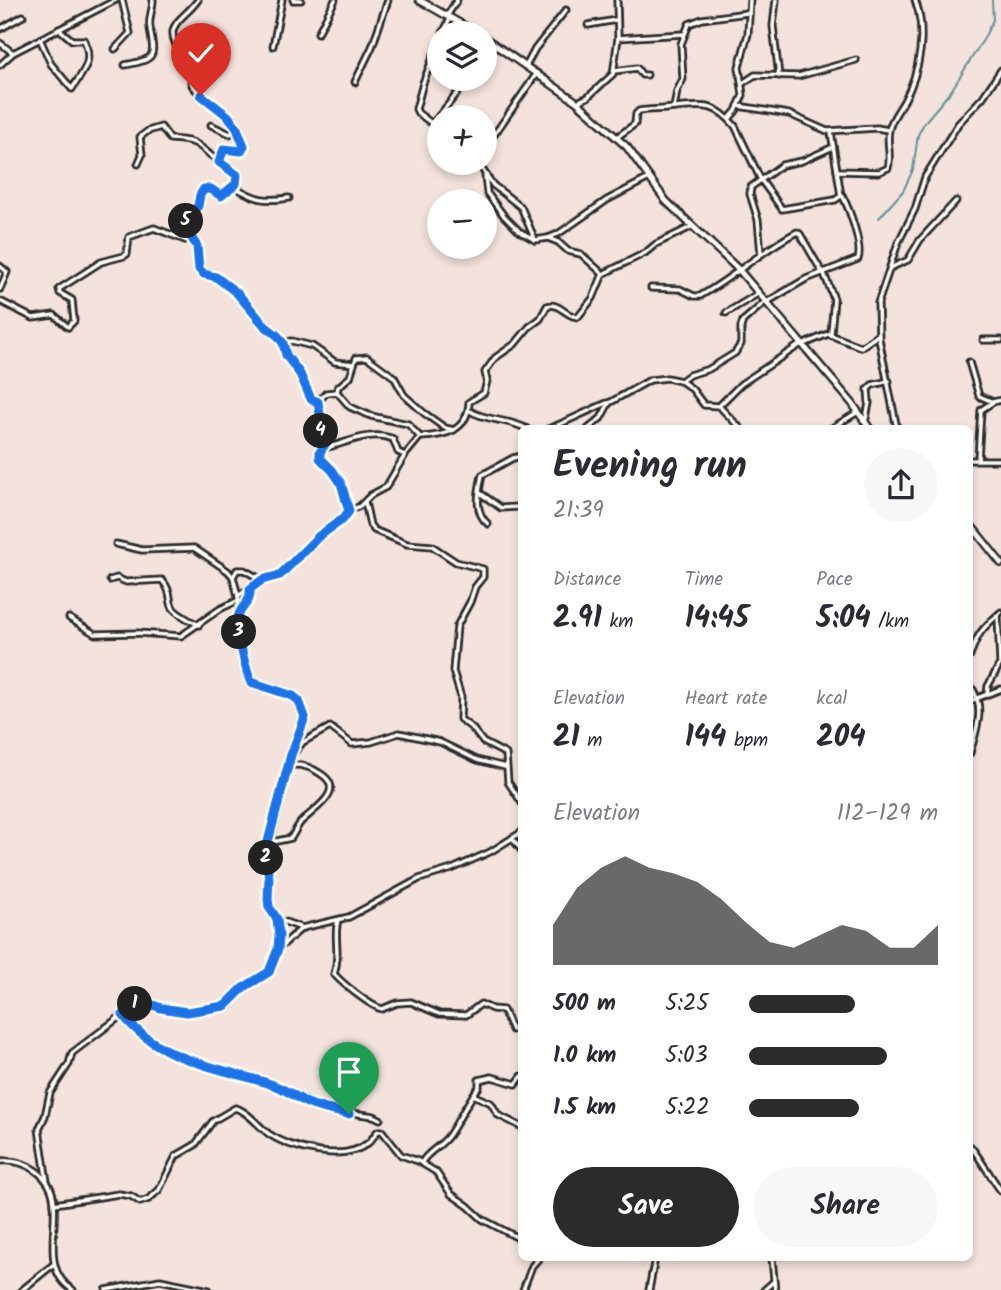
<!DOCTYPE html>
<html lang="en">
<head>
<meta charset="utf-8">
<style>
  body { margin:0; font-family:Kalam,sans-serif; background:#f7f7f7; color:#2b2b33; height:100vh; display:flex; flex-direction:column; font-size:26px; white-space:nowrap }
  * { box-sizing:border-box; margin:0 }
  p { font-size:23px; color:#7c7c81 }
  .icon { flex:none; width:38px; height:38px; fill:none; stroke:currentColor; stroke-width:2; stroke-linecap:round; stroke-linejoin:round }
  .map { position:relative; flex:1; overflow:hidden }
  .details { position:absolute; left:518px; top:425px; width:455px; height:836px; display:flex; flex-direction:column; background:#fff; border-radius:10px; box-shadow:0 4px 10px #0003 }
  .details>* { flex:none }
  .buttons { position:absolute; left:427px; top:21px; display:grid; gap:14px }
  .buttons a { display:grid; place-items:center; width:70px; height:70px; border-radius:50%; background:#fff; box-shadow:0 4px 10px #0003; font-size:35px }
  .pin { position:absolute; display:grid; place-items:center; width:60px; height:60px; color:#fff; margin:-72px -30px; border-radius:50% 50% 50% 0; rotate:-45deg; box-shadow:0 0 7px #0007 }
  .pin .icon { rotate:45deg }
  .km { position:absolute; width:35px; height:35px; margin:-18px; border-radius:50%; background:#222; color:#fff; font-size:19px; line-height:35px; text-align:center }
  .round { display:grid; place-items:center; flex:none; width:74px; height:74px; border-radius:37px; background:#f7f7f7 }
  .summary { display:flex; align-items:center; justify-content:space-between; height:119px; padding:0 35px }
  h1 { font-size:38px; font-weight:600; line-height:52px }
  .metrics { display:grid; grid-template-columns:repeat(3,1fr); gap:10px; height:119px; padding:7px 35px }
  .metrics div { display:grid; align-content:center }
  .metrics b { font-size:30px; font-weight:600 }
  .metrics small { font-size:19px; font-weight:400 }
  .metrics p { font-size:19px }
  .chart { height:196px; padding:14px 35px }
  .chart p { display:flex; justify-content:space-between }
  .chart svg { width:100%; height:126px; margin-top:7px; fill:#2b2b2b; opacity:.7 }
  .button { display:flex; gap:14px; margin-top:auto; padding:14px 35px }
  .button a { flex:1; height:80px; border-radius:42px; background:#2b2b2b; color:#fff; font-size:28px; font-weight:600; line-height:80px; text-align:center }
  .button a+a { background:#f7f7f7; color:#2b2b33 }
  ul { padding:0 35px; list-style:none; font-size:23px }
  li { display:grid; grid-template-columns:112px 84px 1fr; align-items:center; height:52px }
  li i { height:18px; border-radius:9px; background:#2b2b2b }
  .map>svg:first-child { display:block }
  .lines { fill:none; stroke-linecap:round; stroke-linejoin:round }
  .stream { stroke:#639399; stroke-width:2 }
  .street-casing { stroke:#2b2b2b; stroke-width:9 }
  .secondary-casing { stroke:#2b2b2b; stroke-width:10 }
  .street { stroke:#fdfcf7; stroke-width:3.5 }
  .secondary { stroke:#fdfcf7; stroke-width:5 }
  .route-casing { stroke:#fff; stroke-width:14 }
  .route { stroke:#1a73e8; stroke-width:9 }
</style>
</head>
<body>
<div class="map">
<svg width="1001" height="1290" viewBox="0 0 1001 1290">
  <rect width="100%" height="100%" fill="#f4e2dc"/>
  <filter id="ink" filterUnits="userSpaceOnUse"><feTurbulence type="fractalNoise" baseFrequency=".0143" numOctaves="2"/><feDisplacementMap in="SourceGraphic" scale="14" xChannelSelector="R" yChannelSelector="G"/><feConvolveMatrix kernelMatrix="1 2 1 2 8 2 1 2 1" color-interpolation-filters="sRGB"/></filter>
  <g filter="url(#ink)">
    <g class="lines">
      <!-- stream -->
      <path class="stream" d="M879,218L903,191L913,170L918,135L924,123L951,91L983,40L993,20L992,0"/>
      <!-- street casing -->
      <g class="street-casing">
        <g id="street">
          <path d="M198,0C181,23 160,24 183,57L193,58L200,63L198,73L191,82L192,85C200,96 212,104 223,111C234,118 240,135 244,146L240,152L225,149L221,153L219,161L236,173L237,181L224,195L219,196L209,188L201,192L198,206L186,220L187,231L197,246L200,271L216,277L238,293L265,325L278,336L313,401L318,402L326,393L337,392L350,407L371,416L408,424L420,437C445,436 468,431 469,402L484,393L487,381L485,372L495,358L515,344L529,327L540,319L547,306C560,302 566,317 578,317L593,298L603,274L645,253L656,244L691,227"/>
          <path d="M293,0H301"/>
          <path d="M776,0L773,26L779,76"/>
          <path d="M447,16L457,0"/>
          <path d="M588,25L616,20"/>
          <path d="M0,29L23,16"/>
          <path d="M318,33L335,0"/>
          <path d="M443,33L450,19"/>
          <path d="M618,38L684,34"/>
          <path d="M40,39L51,64L72,89C83,71 94,62 84,40H72L59,29"/>
          <path d="M439,42L423,83L416,109L418,113L439,129"/>
          <path d="M0,43L13,53"/>
          <path d="M273,46L282,0"/>
          <path d="M115,49L130,33L122,0"/>
          <path d="M485,56L493,43"/>
          <path d="M0,65L13,53L116,0"/>
          <path d="M125,65C158,59 154,56 150,28C148,19 153,9 153,0"/>
          <path d="M526,66L535,49L566,10"/>
          <path d="M614,71L637,68L642,75H647"/>
          <path d="M355,82L372,47L388,0"/>
          <path d="M743,83L755,75L799,76L856,60"/>
          <path d="M577,102L588,97L613,74L618,38L617,0"/>
          <path d="M738,106L789,114L827,131L877,128L888,130"/>
          <path d="M674,108L677,91L683,79L681,44L689,24L702,19L747,13"/>
          <path d="M729,119L736,111L743,95L739,67L748,34L750,0"/>
          <path d="M433,123L469,79"/>
          <path d="M211,125L230,134L237,130"/>
          <path d="M617,137L635,124L636,114L639,111C650,109 662,110 673,108C701,106 714,101 735,126L761,180L782,209L835,200L841,196L831,132"/>
          <path d="M485,148L537,73"/>
          <path d="M478,163L493,185L521,207L535,240"/>
          <path d="M138,164L142,155L140,137L148,131L161,127L170,139C201,141 195,144 218,161"/>
          <path d="M837,171L879,172L888,168C892,155 886,143 889,130C891,119 899,110 904,101C920,72 927,31 915,0"/>
          <path d="M485,175L487,193L504,216L519,231L535,240L548,238L558,234L607,200L649,178"/>
          <path d="M233,186C255,199 263,202 289,198"/>
          <path d="M548,238L558,242L568,251L581,254L603,274"/>
          <path d="M761,254L758,220L750,194L751,187L782,165L802,161L833,147"/>
          <path d="M0,266L7,272L0,289"/>
          <path d="M890,268L908,260L920,240L956,201"/>
          <path d="M823,271L834,299L831,333"/>
          <path d="M651,288L680,289L694,296H700C734,277 762,250 797,232L800,234L822,272"/>
          <path d="M0,301L33,318L54,315L68,327L74,321L72,300L60,293L59,289L101,262L124,256L127,254L129,237L154,228L185,240L191,238"/>
          <path d="M767,302L806,279L858,259C863,246 849,208 842,195"/>
          <path d="M726,313L759,293"/>
          <path d="M983,340H1001"/>
          <path d="M283,343L292,341L312,346L335,362L354,364"/>
          <path d="M802,345L828,334L861,347L878,335"/>
          <path d="M969,362L979,396L993,402"/>
          <path d="M681,381L689,375L709,369L735,353L741,344V327L743,321L766,301"/>
          <path d="M337,392L338,387L350,377L356,358L367,357L394,377L404,395L424,413L445,428L454,430"/>
          <path d="M318,402L322,426L321,435L329,447C349,442 372,430 393,439L398,452L405,455L420,437"/>
          <path d="M719,406L741,429"/>
          <path d="M470,411C486,421 510,419 527,429"/>
          <path d="M865,423L869,403L868,389L872,385L889,381"/>
          <path d="M548,429C569,421 587,411 607,403"/>
          <path d="M588,429L601,418L609,403L650,380L667,378L681,381L692,389L704,405L719,406L741,384L801,344"/>
          <path d="M830,429L858,412"/>
          <path d="M897,429L879,339L878,303L898,243L915,209L925,177L958,124L983,97L1001,70"/>
          <path d="M325,443L320,452V459L332,470L341,483L349,510"/>
          <path d="M978,459L981,410L993,402L1001,400"/>
          <path d="M970,460H1001"/>
          <path d="M480,493L501,508L517,507"/>
          <path d="M365,502L370,525L374,530L407,544L432,546L456,562L483,569V577L475,587L470,602L457,626L453,671L461,697L460,719L472,728L483,742L506,754L508,782L522,803"/>
          <path d="M488,524C473,512 479,491 482,475L513,458L522,456"/>
          <path d="M116,544L142,550L194,548L228,571L233,577L238,596L240,640L250,680L253,683L270,687L293,696L299,701L305,717L291,755L273,831L265,853L269,878L268,899L269,907L277,919L302,928L349,917L419,879L452,869L490,852L522,832"/>
          <path d="M233,577L237,570H244L262,580"/>
          <path d="M110,580L117,578L126,582L162,580C173,593 168,600 173,608C178,615 191,621 199,625"/>
          <path d="M238,596L262,580L280,575L319,536L343,519L349,511L360,506L371,495L386,487L405,455"/>
          <path d="M239,614L251,597L250,589"/>
          <path d="M69,618L95,634L138,633L181,636L220,609L239,600"/>
          <path d="M970,656C978,632 983,628 1001,612"/>
          <path d="M970,685C986,707 977,727 970,753"/>
          <path d="M987,695L988,686L1000,664L998,615"/>
          <path d="M970,701L1001,689"/>
          <path d="M293,754L303,742L330,727L352,744L371,742L399,733L440,742L477,760L505,767"/>
          <path d="M512,838L522,851"/>
          <path d="M268,843L291,838C295,832 298,824 303,820C316,808 346,790 321,774C312,768 301,763 290,766"/>
          <path d="M277,919L279,936L278,948"/>
          <path d="M338,920C333,937 341,953 334,974C343,984 370,1006 382,1009L397,1003L411,1002L439,1014L466,1015L481,1004L492,1009L503,1010L512,1030"/>
          <path d="M123,1015L139,1033L156,1045L177,1055L229,1073L275,1085L323,1109L374,1116L380,1119"/>
          <path d="M473,1095L491,1103L498,1115L522,1127"/>
          <path d="M970,1146C975,1150 994,1182 1001,1191"/>
          <path d="M0,1161C26,1159 52,1175 54,1203C57,1232 42,1271 73,1290"/>
          <path d="M422,1162C428,1151 441,1147 449,1135C460,1119 467,1102 479,1087V1080L492,1077L516,1084L522,1076"/>
          <path d="M47,1182L39,1129L45,1116L50,1093L69,1064L72,1053L138,1003L150,1002L161,1008L187,1012L225,1006L243,988L267,974L278,949L302,928"/>
          <path d="M54,1204L119,1194L131,1196L140,1202L149,1199L159,1190L176,1156L195,1145L213,1121L235,1108C248,1111 258,1126 269,1134C291,1149 344,1163 368,1143C372,1140 374,1135 378,1131H382L401,1155L418,1161L436,1172L451,1194L468,1206L482,1219L522,1240"/>
          <path d="M772,1258L775,1290"/>
          <path d="M22,1290L54,1264"/>
          <path d="M106,1290L160,1280L209,1290"/>
          <path d="M523,1290L532,1266L539,1258"/>
          <path d="M649,1290L655,1258"/>
          <path d="M764,1290L773,1282"/>
        </g>
      </g>
      <!-- secondary casing -->
      <g class="secondary-casing">
        <g id="secondary">
          <path d="M419,0L477,33"/>
          <path d="M485,38L577,102L627,147L666,201L739,270L852,403L870,429"/>
          <path d="M970,524L1001,563"/>
        </g>
      </g>
      <!-- street -->
      <use href="#street" class="street"/>
      <!-- secondary -->
      <use href="#secondary" class="secondary"/>
    </g>
  </g>
  <g class="lines" filter="url(#ink)">
    <!-- route casing -->
    <g class="route-casing">
      <path id="route" d="M201,95L228,116L236,126L244,146L241,151L224,149L219,162L237,175L236,184L221,196L211,189H204L200,195L198,206L186,220L187,231L197,246L199,269L204,274L216,277L237,293L265,326L278,336L283,343L286,355L300,374L311,399L318,402L322,426L320,435L326,443L320,452V458L332,470L341,483L349,511L343,519L319,536L280,575L262,580L250,589C251,603 244,603 239,614C234,627 246,669 251,682L293,696L299,701L305,717L291,755L265,853L269,878L268,899L269,907L277,919L279,936L278,949L269,972L243,988L225,1006L187,1012L161,1008L145,1002L132,1007L123,1015C159,1062 221,1067 273,1085C285,1089 296,1097 307,1103C321,1109 334,1111 349,1114"/>
    </g>
    <!-- route -->
    <use href="#route" class="route"/>
  </g>
</svg>
<div class="buttons">
<a><svg class="icon" aria-label="layers" viewBox="0 0 24 24"><path d="M12 4l9 5-9 5-9-5zM3 14l9 5 9-5"/></svg></a>
<a>+</a>
<a>−</a>
</div>
<div class="pin" style="left:349px;top:1114px;background:#1e9e55"><svg class="icon" aria-label="arrive" viewBox="0 0 24 24"><path d="M6 21V4h12l-3 4 3 4H6"/></svg></div>
<div class="pin" style="left:201px;top:95px;background:#d93025"><svg class="icon" aria-label="check" viewBox="0 0 24 24"><path d="M5 12l5 5 9-10"/></svg></div>
<b class="km" style="left:135px;top:1004px">1</b>
<b class="km" style="left:266px;top:858px">2</b>
<b class="km" style="left:239px;top:632px">3</b>
<b class="km" style="left:321px;top:431px">4</b>
<b class="km" style="left:186px;top:221px">5</b>
<section class="details">
<div class="summary"><div><h1>Evening run</h1><p>21:39</p></div><a class="round"><svg class="icon" aria-label="share" viewBox="0 0 24 24"><path d="M12 15V3M7 8l5-5 5 5M5 13v7h14v-7"/></svg></a></div>
<div class="metrics">
<div><p>Distance</p><b>2.91<small> km</small></b></div>
<div><p>Time</p><b>14:45</b></div>
<div><p>Pace</p><b>5:04<small> /km</small></b></div>
</div>
<div class="metrics">
<div><p>Elevation</p><b>21<small> m</small></b></div>
<div><p>Heart rate</p><b>144<small> bpm</small></b></div>
<div><p>kcal</p><b>204</b></div>
</div>
<div class="chart"><p><span>Elevation</span>112–129 m</p>
<svg viewBox="0 0 160 44" preserveAspectRatio="none"><path d="M0 44V30L10 17L20 10L30 6L40 10L50 12L60 15L70 21L80 29L90 36L100 38L110 34L120 30L130 32L140 38L150 38L160 30V44z"/></svg>
</div>
<ul>
<li><b>500 m</b>5:25<i style="width:56%"></i></li>
<li><b>1.0 km</b>5:03<i style="width:73%"></i></li>
<li><b>1.5 km</b>5:22<i style="width:58%"></i></li>
</ul>
<div class="button"><a>Save</a><a>Share</a></div>
</section>
</div>
</body>
</html>
